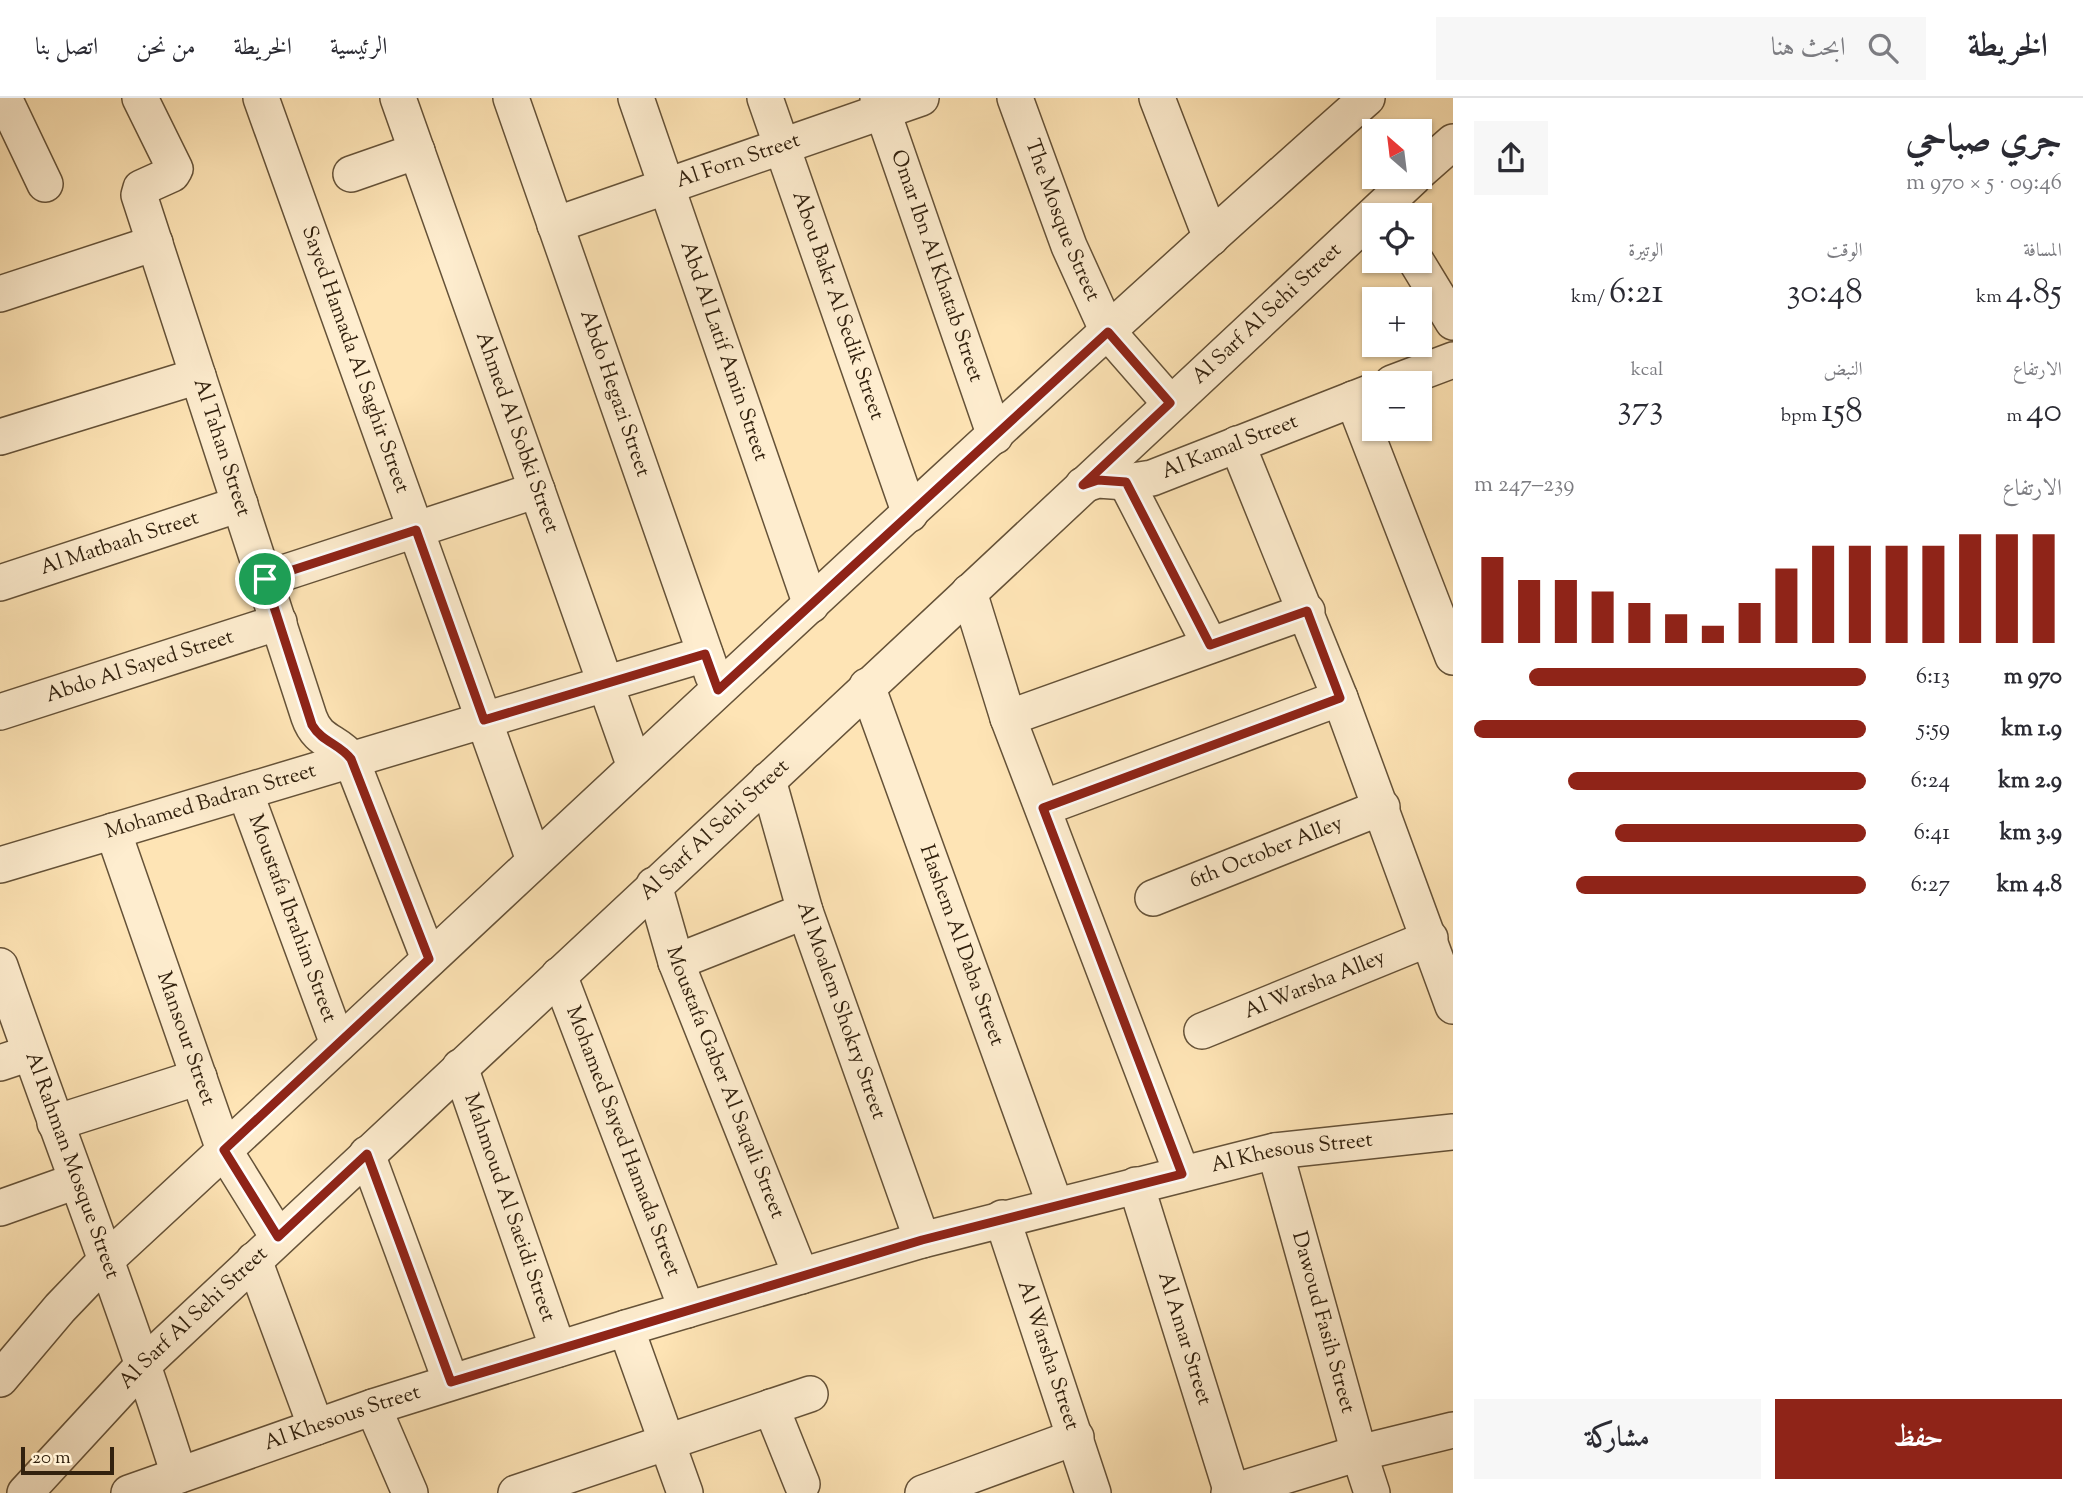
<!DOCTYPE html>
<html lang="ar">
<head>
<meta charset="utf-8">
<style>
  body { margin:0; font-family:"Sorts Mill Goudy",Amiri,serif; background:#f7f7f7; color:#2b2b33; direction:rtl; height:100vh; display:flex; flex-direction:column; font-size:26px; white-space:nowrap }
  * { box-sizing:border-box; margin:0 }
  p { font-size:23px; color:#7c7c81 }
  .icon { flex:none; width:38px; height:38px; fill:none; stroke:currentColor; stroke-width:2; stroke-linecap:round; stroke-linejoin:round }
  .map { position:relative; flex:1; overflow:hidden; direction:ltr }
  .panel { display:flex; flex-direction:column; background:#fff; width:630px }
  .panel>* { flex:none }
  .needle { width:46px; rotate:332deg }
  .controls { position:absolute; left:1362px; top:21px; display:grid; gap:14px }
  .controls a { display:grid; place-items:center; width:70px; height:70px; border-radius:0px; background:#fff; box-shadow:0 2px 5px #0004; font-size:35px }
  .scale { position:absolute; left:21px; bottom:18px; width:93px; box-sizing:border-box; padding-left:7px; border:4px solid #32210e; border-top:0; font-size:19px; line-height:24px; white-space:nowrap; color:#32210e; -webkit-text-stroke:5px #feedcf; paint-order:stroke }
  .pin { position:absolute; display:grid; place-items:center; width:60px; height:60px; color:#fff; margin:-30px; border:4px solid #fff; border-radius:50%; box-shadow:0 2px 7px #0007 }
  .round { display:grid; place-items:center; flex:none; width:74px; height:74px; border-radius:0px; background:#f7f7f7 }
  .head { display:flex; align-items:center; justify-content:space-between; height:119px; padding:0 21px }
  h1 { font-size:38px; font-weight:600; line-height:52px }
  .metrics { display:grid; grid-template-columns:repeat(3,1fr); gap:10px; height:119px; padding:7px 21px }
  .metrics div { display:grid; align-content:center }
  .metrics b { font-size:35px; font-weight:600 }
  .metrics small { font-size:19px; font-weight:400 }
  .metrics p { font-size:19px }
  .chart { height:196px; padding:14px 21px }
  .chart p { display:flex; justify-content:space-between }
  .chart svg { width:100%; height:126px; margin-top:7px; stroke:#8f2418; stroke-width:6 }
  .primary-button { display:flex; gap:14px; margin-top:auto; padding:14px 21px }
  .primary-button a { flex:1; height:80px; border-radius:0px; background:#8f2418; color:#fff; font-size:28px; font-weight:600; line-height:80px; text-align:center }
  .primary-button a+a { background:#f7f7f7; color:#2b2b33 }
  ul { padding:0 21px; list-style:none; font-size:23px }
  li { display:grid; grid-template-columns:112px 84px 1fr; align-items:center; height:52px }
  li i { height:18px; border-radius:9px; background:#8f2418 }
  header { display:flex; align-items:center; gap:42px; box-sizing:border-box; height:98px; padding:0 35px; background:#fff; border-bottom:2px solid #e1e1e2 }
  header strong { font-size:33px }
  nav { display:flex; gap:38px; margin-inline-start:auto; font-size:24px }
  .search { width:490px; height:63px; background:#f7f7f7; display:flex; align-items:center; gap:18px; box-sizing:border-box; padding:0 24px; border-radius:0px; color:#7c7c81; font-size:26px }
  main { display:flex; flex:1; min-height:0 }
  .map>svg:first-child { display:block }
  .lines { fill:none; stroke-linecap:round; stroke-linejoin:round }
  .minor-casing { stroke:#655238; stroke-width:38 }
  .minor { stroke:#feedcf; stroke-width:35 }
  .route-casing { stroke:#fff; stroke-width:14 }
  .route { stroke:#8f2418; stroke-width:9 }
  .labels { text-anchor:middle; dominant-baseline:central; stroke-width:5; stroke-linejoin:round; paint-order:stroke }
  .street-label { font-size:21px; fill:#32210e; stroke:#feedcf }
</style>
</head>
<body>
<header>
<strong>الخريطة</strong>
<div class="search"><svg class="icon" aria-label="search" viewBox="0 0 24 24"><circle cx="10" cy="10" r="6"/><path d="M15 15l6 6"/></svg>ابحث هنا</div>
<nav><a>الرئيسية</a><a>الخريطة</a><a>من نحن</a><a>اتصل بنا</a></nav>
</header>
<main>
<section class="panel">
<div class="head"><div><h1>جري صباحي</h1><p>09:46 · 5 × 970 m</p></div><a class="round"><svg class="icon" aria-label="share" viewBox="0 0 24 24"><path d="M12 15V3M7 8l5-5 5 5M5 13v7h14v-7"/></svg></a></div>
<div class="metrics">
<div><p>المسافة</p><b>4.85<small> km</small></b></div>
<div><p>الوقت</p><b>30:48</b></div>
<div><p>الوتيرة</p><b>6:21<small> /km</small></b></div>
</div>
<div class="metrics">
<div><p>الارتفاع</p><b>40<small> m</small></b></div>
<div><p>النبض</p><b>158<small> bpm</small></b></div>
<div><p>kcal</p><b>373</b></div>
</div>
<div class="chart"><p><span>الارتفاع</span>239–247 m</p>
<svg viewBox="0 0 160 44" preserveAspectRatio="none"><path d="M5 44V14M15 44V22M25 44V22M35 44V26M45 44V30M55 44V34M65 44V38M75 44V30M85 44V18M95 44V10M105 44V10M115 44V10M125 44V10M135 44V6M145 44V6M155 44V6"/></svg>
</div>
<ul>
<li><b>970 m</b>6:13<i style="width:86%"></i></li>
<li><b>1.9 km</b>5:59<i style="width:100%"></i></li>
<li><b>2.9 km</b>6:24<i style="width:76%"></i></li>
<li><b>3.9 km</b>6:41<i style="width:64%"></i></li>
<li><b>4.8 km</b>6:27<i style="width:74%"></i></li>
</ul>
<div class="primary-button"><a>حفظ</a><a>مشاركة</a></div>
</section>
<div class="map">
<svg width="1453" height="1395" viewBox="0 0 1453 1395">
  <rect width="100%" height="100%" fill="#fee4b5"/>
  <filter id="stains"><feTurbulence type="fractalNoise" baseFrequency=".00286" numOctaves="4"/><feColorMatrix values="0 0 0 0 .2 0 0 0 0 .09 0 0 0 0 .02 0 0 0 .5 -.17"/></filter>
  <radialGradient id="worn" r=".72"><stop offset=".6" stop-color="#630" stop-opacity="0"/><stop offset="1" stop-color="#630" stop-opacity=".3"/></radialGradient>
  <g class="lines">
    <!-- minor casing -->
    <g class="minor-casing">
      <g id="minor">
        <path d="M4,0L45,86"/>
        <path id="s1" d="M140,0L175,71L172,76L141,90L139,97L309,619C318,645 336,642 351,661L429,861"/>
        <path id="s2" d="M261,0L534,762"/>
        <path id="s3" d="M398,0L635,669"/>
        <path id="s4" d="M511,0L713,578"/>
        <path id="s5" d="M636,0L811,507"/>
        <path id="s6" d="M765,0L910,416"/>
        <path id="s7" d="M878,0L995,338"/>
        <path id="s8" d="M1015,0L1069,148L1108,234L1170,305"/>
        <path d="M1157,0L1211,140"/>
        <path d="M1419,74L1453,44"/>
        <path d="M351,76L417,53"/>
        <path id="s9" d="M555,127L921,0"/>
        <path d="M1416,163L1453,224"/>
        <path d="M0,196L155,145"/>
        <path d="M1392,285L1453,262"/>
        <path d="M1353,301L1453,559"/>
        <path d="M0,339L198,278"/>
        <path d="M1237,346L1340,600L1453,908"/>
        <path d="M1126,384L1210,547"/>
        <path id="s10" d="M1083,387L1098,382L1126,384L1152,380L1374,293"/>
        <path d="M265,481L537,392"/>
        <path id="s11" d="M0,485L240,406"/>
        <path d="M969,494L1008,620L1182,1076"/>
        <path id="s12" d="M867,588L1055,1107"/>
        <path id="s13" d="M0,614L279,524"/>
        <path d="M1008,620L1307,513"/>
        <path id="s14" d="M768,682L805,813L922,1142"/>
        <path id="s15" d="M245,694L338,946"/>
        <path d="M1043,710L1340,600"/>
        <path id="s16" d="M113,733L224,1052L278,1139"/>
        <path id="s17" d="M0,767L705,556"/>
        <path id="s18" d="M654,787L676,864L801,1178"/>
        <path id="s19" d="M1153,800L1382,709"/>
        <path d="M676,864L805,813"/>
        <path id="s20" d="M0,868C59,1038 125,1205 179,1377"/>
        <path id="s21" d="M559,877L687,1212"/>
        <path id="s22" d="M1202,933L1430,840"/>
        <path d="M0,965L30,955"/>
        <path id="s23" d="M460,969L558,1251"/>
        <path d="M55,1025L199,979"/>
        <path id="s24" d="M1275,1053L1359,1355L1372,1395"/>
        <path d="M367,1056L451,1284"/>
        <path id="s25" d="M1136,1087L1232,1395"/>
        <path d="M0,1110L76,1083"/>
        <path id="s26" d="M1002,1120L1093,1395"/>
        <path d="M254,1162L316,1329"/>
        <path d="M626,1230L685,1395"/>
        <path d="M0,1281L60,1210L106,1162C526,774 939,379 1367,0"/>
        <path d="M373,1309L410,1395"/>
        <path d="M771,1309L802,1386"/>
        <path id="s27" d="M25,1395L144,1266L1414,79"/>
        <path id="s28" d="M129,1395L373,1309L626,1230L922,1142L1275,1053L1453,1034"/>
        <path d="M516,1395L810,1296"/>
        <path d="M923,1395L1076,1339"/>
        <path d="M1229,1395L1359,1355L1453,1332"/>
      </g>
    </g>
    <!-- minor -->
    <use href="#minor" class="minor"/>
  </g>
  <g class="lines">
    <!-- route casing -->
    <g class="route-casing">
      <path id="route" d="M1108,234L1170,305L1083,387L1098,382L1126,384L1210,547L1307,513L1340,600L1043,710L1182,1076L922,1142L451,1284L367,1056L278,1139L224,1052L429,861L351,661C340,646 322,644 312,627L265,481L416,432L484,622L705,556L718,592Z"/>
    </g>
    <!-- route -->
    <use href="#route" class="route"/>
  </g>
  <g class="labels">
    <!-- street labels -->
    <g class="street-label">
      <text stroke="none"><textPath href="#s9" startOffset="194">Al Forn Street</textPath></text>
      <text stroke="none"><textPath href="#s8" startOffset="131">The Mosque Street</textPath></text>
      <text stroke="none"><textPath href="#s7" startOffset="178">Omar Ibn Al Khatab Street</textPath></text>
      <text stroke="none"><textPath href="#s6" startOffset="220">Abou Bakr Al Sedik Street</textPath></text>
      <text stroke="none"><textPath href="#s27" startOffset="1713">Al Sarf Al Sehi Street</textPath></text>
      <text stroke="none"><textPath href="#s5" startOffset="268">Abd Al Latif Amin Street</textPath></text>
      <text stroke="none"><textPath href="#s2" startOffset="278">Sayed Hamada Al Saghir Street</textPath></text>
      <text stroke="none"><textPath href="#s4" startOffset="313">Abdo Hegazi Street</textPath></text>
      <text stroke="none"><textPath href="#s3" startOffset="355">Ahmed Al Sobki Street</textPath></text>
      <text stroke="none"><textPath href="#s1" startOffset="392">Al Tahan Street</textPath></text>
      <text stroke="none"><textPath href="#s10" startOffset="154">Al Kamal Street</textPath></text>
      <text stroke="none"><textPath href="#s11" startOffset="126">Al Matbaah Street</textPath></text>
      <text stroke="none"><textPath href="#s13" startOffset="147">Abdo Al Sayed Street</textPath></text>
      <text stroke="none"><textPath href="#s17" startOffset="220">Mohamed Badran Street</textPath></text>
      <text stroke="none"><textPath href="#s27" startOffset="957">Al Sarf Al Sehi Street</textPath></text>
      <text stroke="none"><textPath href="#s19" startOffset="122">6th October Alley</textPath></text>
      <text stroke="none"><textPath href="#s15" startOffset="135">Moustafa Ibrahim Street</textPath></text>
      <text stroke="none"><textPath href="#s12" startOffset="276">Hashem Al Daba Street</textPath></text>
      <text stroke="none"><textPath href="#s22" startOffset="122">Al Warsha Alley</textPath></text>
      <text stroke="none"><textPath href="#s14" startOffset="242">Al Moalem Shokry Street</textPath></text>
      <text stroke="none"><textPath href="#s16" startOffset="220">Mansour Street</textPath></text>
      <text stroke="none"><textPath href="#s18" startOffset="210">Moustafa Gaber Al Saqali Street</textPath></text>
      <text stroke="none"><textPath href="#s21" startOffset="178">Mohamed Sayed Hamada Street</textPath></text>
      <text stroke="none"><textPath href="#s28" startOffset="1213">Al Khesous Street</textPath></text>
      <text stroke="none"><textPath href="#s20" startOffset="212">Al Rahman Mosque Street</textPath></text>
      <text stroke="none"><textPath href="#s23" startOffset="149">Mahmoud Al Saeidi Street</textPath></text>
      <text stroke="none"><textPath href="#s27" startOffset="243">Al Sarf Al Sehi Street</textPath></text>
      <text stroke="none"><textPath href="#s24" startOffset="178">Dawoud Fasih Street</textPath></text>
      <text stroke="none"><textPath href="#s25" startOffset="161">Al Amar Street</textPath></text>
      <text stroke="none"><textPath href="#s26" startOffset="145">Al Warsha Street</textPath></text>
      <text stroke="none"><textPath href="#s28" startOffset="226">Al Khesous Street</textPath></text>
    </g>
  </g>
  <rect width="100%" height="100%" filter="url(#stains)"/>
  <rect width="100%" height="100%" fill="url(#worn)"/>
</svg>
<div class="controls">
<a><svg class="needle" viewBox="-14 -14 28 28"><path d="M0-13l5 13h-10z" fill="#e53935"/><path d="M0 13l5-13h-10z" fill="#7c7c81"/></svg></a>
<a><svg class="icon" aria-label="locate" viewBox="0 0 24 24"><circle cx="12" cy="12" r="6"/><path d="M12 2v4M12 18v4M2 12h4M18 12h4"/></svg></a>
<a>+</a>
<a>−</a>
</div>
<div class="scale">20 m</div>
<div class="pin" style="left:265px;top:481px;background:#1e9e55"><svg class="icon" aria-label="arrive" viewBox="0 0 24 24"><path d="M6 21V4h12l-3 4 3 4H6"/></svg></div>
</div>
</main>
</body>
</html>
